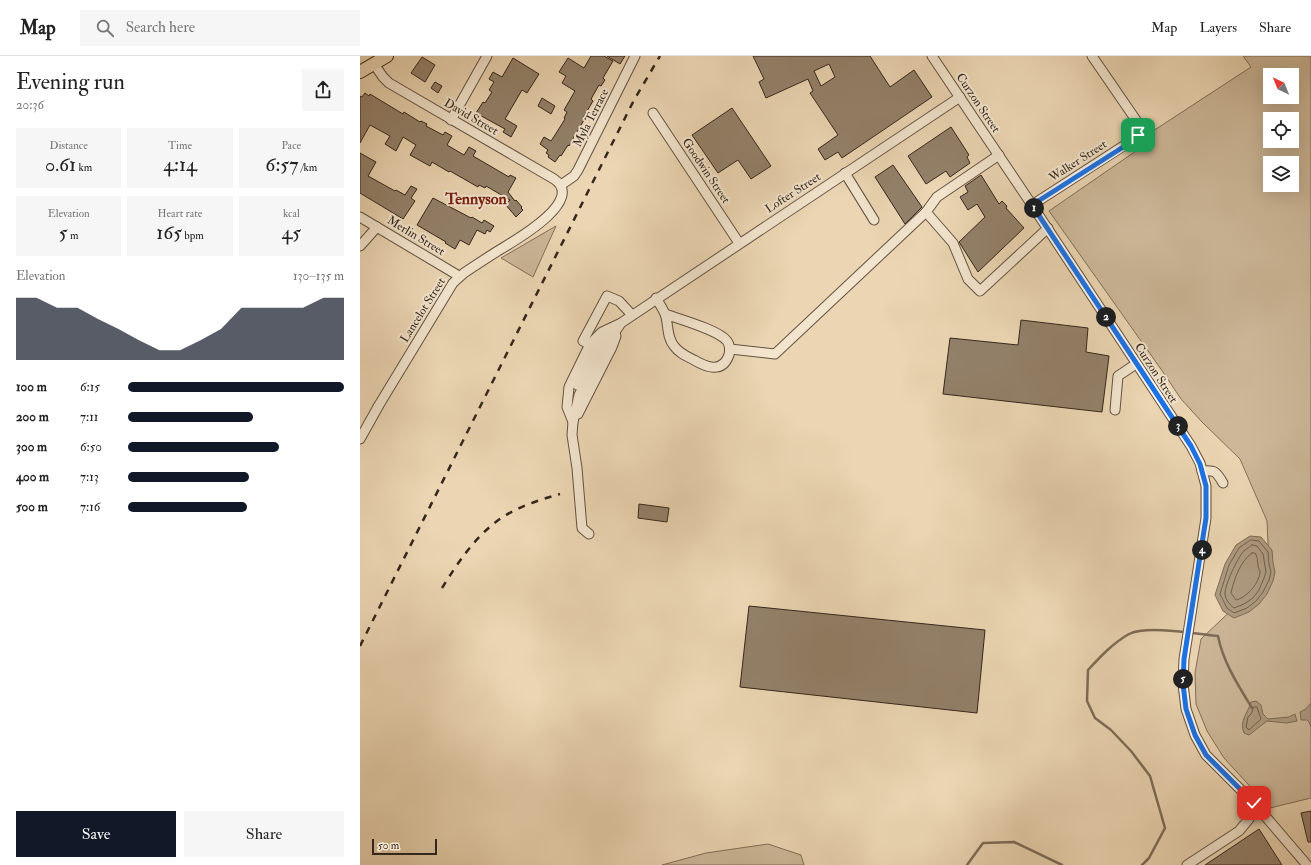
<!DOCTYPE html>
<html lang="en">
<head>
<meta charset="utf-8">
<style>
  body { margin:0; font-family:"IM FELL Double Pica",serif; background:#f6f6f6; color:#222; height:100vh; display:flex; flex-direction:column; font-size:15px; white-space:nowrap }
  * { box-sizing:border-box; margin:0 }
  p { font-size:13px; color:#767676 }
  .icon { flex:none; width:22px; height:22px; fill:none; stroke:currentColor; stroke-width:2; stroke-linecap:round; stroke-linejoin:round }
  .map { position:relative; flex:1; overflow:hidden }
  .side { display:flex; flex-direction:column; background:#fff; width:360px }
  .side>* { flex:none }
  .needle { width:26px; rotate:317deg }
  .buttons { position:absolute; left:903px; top:12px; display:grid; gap:8px }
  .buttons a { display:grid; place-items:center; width:36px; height:36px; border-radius:0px; background:#fff; box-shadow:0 4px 16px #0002; font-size:20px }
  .scale { position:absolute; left:12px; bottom:10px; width:65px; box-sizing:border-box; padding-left:4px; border:2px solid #34271c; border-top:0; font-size:11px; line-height:14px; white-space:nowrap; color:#34271c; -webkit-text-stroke:3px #f2e4cd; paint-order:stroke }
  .pin { position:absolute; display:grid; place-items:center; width:34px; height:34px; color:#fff; margin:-17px; border-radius:8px; box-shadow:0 2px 6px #0006 }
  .km { position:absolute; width:20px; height:20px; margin:-10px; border-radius:50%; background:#222; color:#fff; font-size:11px; line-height:20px; text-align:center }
  .round { display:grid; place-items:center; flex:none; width:42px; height:42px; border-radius:0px; background:#f6f6f6 }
  .headline { display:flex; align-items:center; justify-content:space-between; height:68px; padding:0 16px }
  h1 { font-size:22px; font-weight:600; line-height:30px }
  .metrics { display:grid; grid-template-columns:repeat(3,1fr); gap:6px; height:68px; padding:4px 16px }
  .metrics div { display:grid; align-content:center; border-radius:0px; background:#f6f6f6; text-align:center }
  .metrics b { font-size:20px; font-weight:600 }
  .metrics small { font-size:11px; font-weight:400 }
  .metrics p { font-size:11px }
  .chart { height:112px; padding:8px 16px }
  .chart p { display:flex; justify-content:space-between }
  .chart svg { width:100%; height:72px; margin-top:4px; fill:#111827; opacity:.7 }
  .cta { display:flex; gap:8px; margin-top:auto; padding:8px 16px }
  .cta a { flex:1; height:46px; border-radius:0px; background:#111827; color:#fff; font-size:16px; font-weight:600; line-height:46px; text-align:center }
  .cta a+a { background:#f6f6f6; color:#222 }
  ul { padding:0 16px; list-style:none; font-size:13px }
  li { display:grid; grid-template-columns:64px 48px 1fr; align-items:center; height:30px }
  li i { height:10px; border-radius:5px; background:#111827 }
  header { display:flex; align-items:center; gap:24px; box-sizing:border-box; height:56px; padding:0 20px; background:#fff; border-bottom:1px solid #e0e0e0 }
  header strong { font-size:19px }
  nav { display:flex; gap:22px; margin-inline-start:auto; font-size:14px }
  .search { width:280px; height:36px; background:#f6f6f6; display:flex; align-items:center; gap:10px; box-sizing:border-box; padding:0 14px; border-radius:0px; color:#767676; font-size:15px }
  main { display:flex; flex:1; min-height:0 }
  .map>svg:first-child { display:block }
  .green { fill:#ccb798; stroke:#806f5a; fill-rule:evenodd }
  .water { fill:#ad9a7f; stroke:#7d6c57 }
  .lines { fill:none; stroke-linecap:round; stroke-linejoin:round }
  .shore { stroke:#70604e; stroke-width:1 }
  .stream { stroke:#7d6c57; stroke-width:2.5 }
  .building { fill:#93816a; stroke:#34271c; fill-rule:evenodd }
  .minor-casing { stroke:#625242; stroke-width:11 }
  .major-casing { stroke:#34271c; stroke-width:14 }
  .minor { stroke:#f2e4cd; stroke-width:9 }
  .major { stroke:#ebd5b2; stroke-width:12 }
  .rail { stroke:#34271c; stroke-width:2.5; stroke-dasharray:7 7; stroke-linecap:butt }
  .route-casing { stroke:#fff; stroke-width:8 }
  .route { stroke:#1a73e8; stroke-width:5 }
  .labels { text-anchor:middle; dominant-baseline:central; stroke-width:4; stroke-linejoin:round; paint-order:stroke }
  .street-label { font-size:12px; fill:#34271c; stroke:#f2e4cd }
  .district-label { font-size:16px; font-weight:bold; fill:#7a1f14; stroke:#f2e4cd }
</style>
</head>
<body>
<header>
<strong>Map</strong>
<div class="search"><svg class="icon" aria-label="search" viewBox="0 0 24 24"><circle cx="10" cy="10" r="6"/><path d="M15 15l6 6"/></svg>Search here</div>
<nav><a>Map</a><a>Layers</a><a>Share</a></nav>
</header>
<main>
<section class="side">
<div class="headline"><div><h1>Evening run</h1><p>20:36</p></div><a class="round"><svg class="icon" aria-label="share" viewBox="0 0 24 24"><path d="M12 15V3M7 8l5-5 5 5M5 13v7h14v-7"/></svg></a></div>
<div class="metrics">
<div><p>Distance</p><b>0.61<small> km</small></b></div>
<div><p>Time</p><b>4:14</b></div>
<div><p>Pace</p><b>6:57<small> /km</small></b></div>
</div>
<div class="metrics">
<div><p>Elevation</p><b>5<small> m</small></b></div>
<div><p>Heart rate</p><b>165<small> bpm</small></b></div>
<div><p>kcal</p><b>45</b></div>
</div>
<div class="chart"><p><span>Elevation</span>130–135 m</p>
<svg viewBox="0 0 160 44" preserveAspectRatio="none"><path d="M0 44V6L10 6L20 12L30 12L40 19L50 25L60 32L70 38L80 38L90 32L100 25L110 12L120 12L130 12L140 12L150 6L160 6V44z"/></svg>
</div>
<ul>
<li><b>100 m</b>6:15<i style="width:100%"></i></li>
<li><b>200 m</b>7:11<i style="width:58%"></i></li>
<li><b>300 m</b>6:50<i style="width:70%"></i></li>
<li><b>400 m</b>7:13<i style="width:56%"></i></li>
<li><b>500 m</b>7:16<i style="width:55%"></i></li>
</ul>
<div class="cta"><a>Save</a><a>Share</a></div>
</section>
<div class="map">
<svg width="951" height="809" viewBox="0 0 951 809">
  <rect width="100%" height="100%" fill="#ebd5b2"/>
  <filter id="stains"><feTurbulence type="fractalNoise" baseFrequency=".005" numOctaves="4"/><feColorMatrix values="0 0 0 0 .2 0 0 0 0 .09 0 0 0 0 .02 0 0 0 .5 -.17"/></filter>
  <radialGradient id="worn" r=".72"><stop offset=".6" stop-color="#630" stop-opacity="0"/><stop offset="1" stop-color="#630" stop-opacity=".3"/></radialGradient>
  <!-- green -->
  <g class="green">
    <path d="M883,0H951V742L910,752L864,702L847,675L836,648L835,617L841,583L881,545L909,509L907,465L880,403L842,366L821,343L803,316L689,155L789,86L793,75L891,11ZM910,19H932V41H910ZM910,63H932V85H910ZM910,107H932V129H910Z"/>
    <path d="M196,170L173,221L141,202Z"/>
    <path d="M408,788L441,799L444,809H302L346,797Z"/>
  </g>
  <!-- water -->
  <g class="water">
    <path d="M890,480L901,481L912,494L913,507L915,516L913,525L907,538L899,548L889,556L874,562L863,555L855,539L865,508L876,489Z"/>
    <path d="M896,645L901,649L903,658L908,663L929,661L935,658L937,665L927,667L907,665L889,679L884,677C879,665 888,657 891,646Z"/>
    <path d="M951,647V671L949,666L947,664H941L940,656L946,653Z"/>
  </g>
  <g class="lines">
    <!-- shore -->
    <g class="shore">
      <path d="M891,484L899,485L908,496L909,508L911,516L909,524L903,536L896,545L887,552L874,557L867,552L860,538L869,509L879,492Z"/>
      <path d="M892,489L897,490L903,498L906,516L904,522L899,534L893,542L884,548L874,552C870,549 866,544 865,539C864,530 878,501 884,495C886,493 890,491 892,489Z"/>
      <path d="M892,497H895C898,501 897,504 898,509C898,511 899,513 900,515C900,527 886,542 876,544L871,537C874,524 880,505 892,497Z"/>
      <path d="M894,651H897L901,663L889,674L886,671L888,661L891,658Z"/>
    </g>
    <!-- stream -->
    <g class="stream">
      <path d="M607,809L623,787L654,786L702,809"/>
      <path d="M782,809L789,802L805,772L790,720L771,695L751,674L735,662L727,645L728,614C740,601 753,587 769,578C787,569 837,578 858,580C863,606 878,629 892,652"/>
    </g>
  </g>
  <!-- building -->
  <g class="building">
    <path d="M231,0H244L253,5L243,22L245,24L241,30L239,29L231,43L233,45L224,60L222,63L224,64L214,81L209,90L208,89L201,100L200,99L195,106L188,101L189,99L186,97L188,94L180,88L184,81L191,85L195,79L205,63L204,62L207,56L204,54L215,35L202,27L206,20L199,16L208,2L224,12Z"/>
    <path d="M247,0H265L260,8Z"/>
    <path d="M393,0H510L530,31L554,14L572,41L482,102L478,96L465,104L458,93L478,79L450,37L453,35L448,23L406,42L399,26L404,23ZM469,8L475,21L461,30L454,15Z"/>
    <path d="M62,1L75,9L65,26L51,17Z"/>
    <path d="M153,2L179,18L167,37L162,34L145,63L157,70L151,81L143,76L145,73L116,57L123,46L125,47L132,36L129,34L134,26L129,23L133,16L142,21Z"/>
    <path d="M75,26L82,30L78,37L71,32Z"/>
    <path d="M5,37L9,40L10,38L43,58L44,56L60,66L61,65L67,68L66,70L83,79L85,76L92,80L87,89L104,99L109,91L116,95L113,100L149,121L150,119L156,122L148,136L155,145L156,144L162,151L161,152L163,154L156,161L145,148L150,144L126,130L125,132L119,129L118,131L90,115L89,116L72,106L70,110L50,99L56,89L43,81L36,95L25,88L30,80L10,69L0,87V40L2,41Z"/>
    <path d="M182,42L195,50L191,58L178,50Z"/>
    <path d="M372,52L411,110L391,123L378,104L358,117L332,79Z"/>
    <path d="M591,71L609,99L607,101L610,107L590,121L586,115L566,128L548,100Z"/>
    <path d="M0,97L16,106L8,120L35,135L36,134L45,139L51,130L57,133L51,142L55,145L43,163L0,137Z"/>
    <path d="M533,109L562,151L545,168L515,121Z"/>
    <path d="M621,119L639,148L642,145L647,150L646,152L664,172L618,216L599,186L625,161L617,148L608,154L600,141L608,136L605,130Z"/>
    <path d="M73,142L111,162L112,161L122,167L124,164L134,170L130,176L127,174L125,178L117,174L109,189L100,184L95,193L85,187L86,186L57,169Z"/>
    <path d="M661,264L728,272L726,296L749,300L742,356L583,338L590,282L658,289Z"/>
    <path d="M279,448L309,452L307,466L278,462Z"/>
    <path d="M389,550L625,574L617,657L380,631Z"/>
    <path d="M951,755V786H948L941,757Z"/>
    <path d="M899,773L922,809H845Z"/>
  </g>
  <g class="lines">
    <!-- minor casing -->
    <g class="minor-casing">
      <g id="minor">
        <path d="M572,0L672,149L831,390L840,407L846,430V462L824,603L823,628L826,653L835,679L846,699L894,747L947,809"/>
        <path d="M293,57L379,187"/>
        <path d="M91,64L127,0"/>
        <path d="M485,117L514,164"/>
        <path d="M201,129L214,120L218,114L275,0"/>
        <path d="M672,149L771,85L778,79V67L732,0"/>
        <path d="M566,156L593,187L608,223L620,235L688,172"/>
        <path d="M0,161L99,220"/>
        <path d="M0,190L17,171"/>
        <path d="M296,242C299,247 303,253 305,258C309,269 306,280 314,290C319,297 326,300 334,304C346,311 362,318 369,299C370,294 370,289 367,285C359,274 319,263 305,258"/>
        <path d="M230,288L223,285L247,240L259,245L272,259"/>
        <path d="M370,293L415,298L566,156L577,141L639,99"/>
        <path d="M217,329L238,290L247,278"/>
        <path d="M755,354L758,320L776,308"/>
        <path d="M218,358L252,291L256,280"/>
        <path d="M213,366L207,351L209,331L230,288L242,276L259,268"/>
        <path d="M0,383L19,349L93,227L104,217C116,209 128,201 141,193C156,184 226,144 194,123L29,27L23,21L14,8"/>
        <path d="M842,415C855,414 856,415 863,427"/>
        <path d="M229,478L222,472L217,412L212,379L213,366L219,339L249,285L261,267L600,41"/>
        <path d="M827,809L879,775L889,763L894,747"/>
      </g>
    </g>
    <!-- major casing -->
    <g class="major-casing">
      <path id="major" d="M0,16L27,0"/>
    </g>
    <!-- minor -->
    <use href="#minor" class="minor"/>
    <!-- major -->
    <use href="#major" class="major"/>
    <!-- rail -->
    <g class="rail">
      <path d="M82,532C99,505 118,476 146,459C163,449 182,443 200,438"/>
      <path d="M0,590L274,44L300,0"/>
    </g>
  </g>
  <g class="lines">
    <!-- route casing -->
    <g class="route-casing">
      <path id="route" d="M778,79L771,86L672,149L831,390L840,408L846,430V462L824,603L823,628L826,653L835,679L846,699L894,747"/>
    </g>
    <!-- route -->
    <use href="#route" class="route"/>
  </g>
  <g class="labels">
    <!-- street labels -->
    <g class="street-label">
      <text transform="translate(618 47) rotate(56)">Curzon Street</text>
      <text transform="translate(111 61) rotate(30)">David Street</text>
      <text transform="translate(231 62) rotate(-63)">Myla Terrace</text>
      <text transform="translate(718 105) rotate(-33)">Walker Street</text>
      <text transform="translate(346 115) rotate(56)">Goodwin Street</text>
      <text transform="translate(433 137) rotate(-33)">Lofter Street</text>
      <text transform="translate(56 180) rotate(31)">Merlin Street</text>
      <text transform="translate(63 254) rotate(-58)">Lancelot Street</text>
      <text transform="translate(796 317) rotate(57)">Curzon Street</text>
    </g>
    <!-- district labels -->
    <g class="district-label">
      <text x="116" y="143">Tennyson</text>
    </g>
  </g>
  <rect width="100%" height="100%" filter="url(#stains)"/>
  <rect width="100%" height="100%" fill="url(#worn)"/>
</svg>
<div class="buttons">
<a><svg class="needle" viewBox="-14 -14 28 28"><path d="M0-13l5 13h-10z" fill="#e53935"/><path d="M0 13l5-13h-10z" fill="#767676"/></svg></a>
<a><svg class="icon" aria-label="locate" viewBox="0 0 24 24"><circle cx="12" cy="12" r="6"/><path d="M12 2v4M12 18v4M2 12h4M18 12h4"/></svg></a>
<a><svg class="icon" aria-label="layers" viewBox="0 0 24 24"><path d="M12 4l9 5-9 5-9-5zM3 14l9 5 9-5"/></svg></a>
</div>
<div class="scale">50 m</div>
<div class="pin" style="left:778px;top:79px;background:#1e9e55"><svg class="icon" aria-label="arrive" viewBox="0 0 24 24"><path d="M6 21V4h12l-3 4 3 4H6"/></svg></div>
<div class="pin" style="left:894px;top:747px;background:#d93025"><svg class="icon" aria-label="check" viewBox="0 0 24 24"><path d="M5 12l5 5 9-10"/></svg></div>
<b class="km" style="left:674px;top:152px">1</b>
<b class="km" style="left:746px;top:261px">2</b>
<b class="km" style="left:818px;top:370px">3</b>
<b class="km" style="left:842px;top:494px">4</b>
<b class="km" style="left:823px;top:623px">5</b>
</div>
</main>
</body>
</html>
